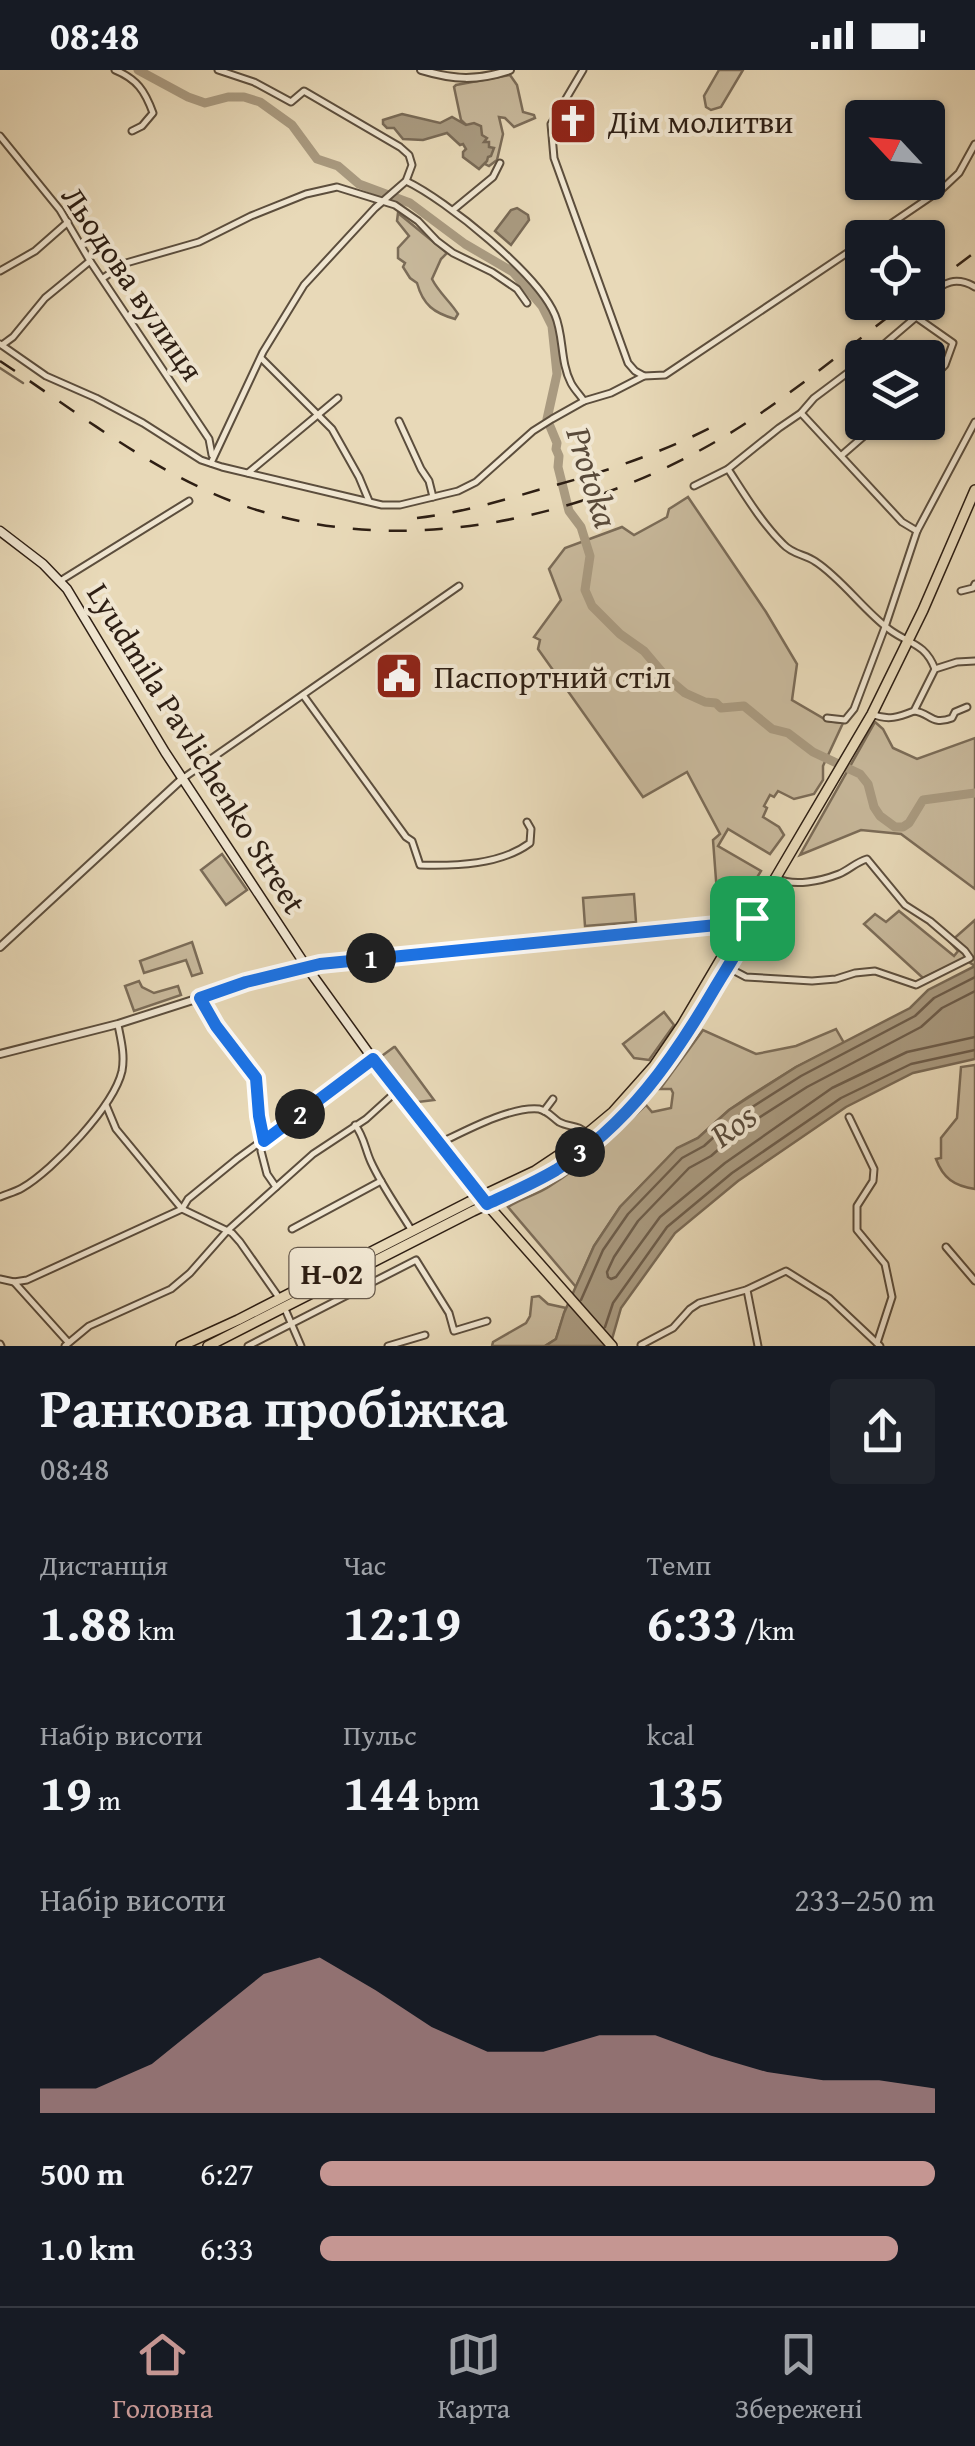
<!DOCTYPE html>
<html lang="uk">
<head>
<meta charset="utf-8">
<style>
  body { margin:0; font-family:"Gentium Book Plus",serif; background:#20242c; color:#f1f3f6; height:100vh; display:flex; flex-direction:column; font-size:38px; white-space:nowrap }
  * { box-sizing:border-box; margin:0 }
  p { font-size:32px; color:#9ea1a6 }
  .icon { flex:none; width:55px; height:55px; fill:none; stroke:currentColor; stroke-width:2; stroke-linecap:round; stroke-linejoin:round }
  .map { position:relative; height:1276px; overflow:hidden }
  .sheet { display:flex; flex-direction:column; background:#171b24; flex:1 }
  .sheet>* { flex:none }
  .needle { width:65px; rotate:296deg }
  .fabs { position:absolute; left:845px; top:30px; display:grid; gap:20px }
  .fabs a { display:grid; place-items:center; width:100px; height:100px; border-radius:10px; background:#171b24; box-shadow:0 2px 8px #0004; font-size:50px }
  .pin { position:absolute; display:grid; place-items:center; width:85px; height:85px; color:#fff; margin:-42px; border-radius:20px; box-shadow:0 5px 15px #0006 }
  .km { position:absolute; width:50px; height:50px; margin:-25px; border-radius:50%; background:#222; color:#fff; font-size:28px; line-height:50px; text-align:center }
  .round { display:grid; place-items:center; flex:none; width:105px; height:105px; border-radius:10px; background:#20242c }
  .headline { display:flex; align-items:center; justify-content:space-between; height:170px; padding:0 40px }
  h1 { font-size:55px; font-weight:600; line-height:75px }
  .figures { display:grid; grid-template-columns:repeat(3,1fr); gap:15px; height:170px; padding:10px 40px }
  .figures div { display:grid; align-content:center }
  .figures b { font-size:50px; font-weight:600 }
  .figures small { font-size:28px; font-weight:400 }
  .figures p { font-size:28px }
  .chart { height:280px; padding:20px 40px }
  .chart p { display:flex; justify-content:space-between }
  .chart svg { width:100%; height:180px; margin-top:10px; fill:#c59692; opacity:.7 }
  ul { padding:0 40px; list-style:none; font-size:32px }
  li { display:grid; grid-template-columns:160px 120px 1fr; align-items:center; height:75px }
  li i { height:25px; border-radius:12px; background:#c59692 }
  .status { display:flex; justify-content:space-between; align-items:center; height:70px; padding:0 50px; background:#171b24; direction:ltr }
  .status svg { height:28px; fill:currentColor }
  .tabs { display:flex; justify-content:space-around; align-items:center; height:140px; border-top:2px solid #363941; background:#171b24; font-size:28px; color:#9ea1a6 }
  .tabs a { display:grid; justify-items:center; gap:5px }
  .tabs .selected { color:#c59692 }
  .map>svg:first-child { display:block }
  .green { fill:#c8b99c; stroke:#7b6c58; stroke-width:2.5 }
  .water { fill:#a99a80; stroke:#786955; stroke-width:2.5 }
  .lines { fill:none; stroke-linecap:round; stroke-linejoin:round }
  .shore { stroke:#6c5c4a; stroke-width:2.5 }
  .stream { stroke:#786955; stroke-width:2.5 }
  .river { stroke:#a99a80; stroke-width:9 }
  .minor-casing { stroke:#5c4e3d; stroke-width:9 }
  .tertiary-casing { stroke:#5c4e3d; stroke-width:10 }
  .secondary-casing { stroke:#2e1f14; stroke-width:11 }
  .primary-casing { stroke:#2e1f14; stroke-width:12 }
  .minor { stroke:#f0e6d1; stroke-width:5 }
  .tertiary { stroke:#f0e6d1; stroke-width:6 }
  .secondary { stroke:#f0e6d1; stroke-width:8 }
  .primary { stroke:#e8d9b8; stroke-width:9 }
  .rail { stroke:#2e1f14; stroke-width:2.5; stroke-dasharray:18 18; stroke-linecap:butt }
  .route-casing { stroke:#fff; stroke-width:20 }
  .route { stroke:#1a73e8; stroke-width:12 }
  .labels { text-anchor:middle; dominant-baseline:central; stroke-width:8; stroke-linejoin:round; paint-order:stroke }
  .shield { fill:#f0e6d1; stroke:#685b4d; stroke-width:2.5 }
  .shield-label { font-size:30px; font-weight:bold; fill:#2e1f14 }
  .poi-label { font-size:32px; fill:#2e1f14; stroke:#f0e6d1; text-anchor:start }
  .street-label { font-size:32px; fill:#2e1f14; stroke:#f0e6d1 }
  .water-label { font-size:35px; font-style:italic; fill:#594a3a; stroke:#f0e6d1 }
</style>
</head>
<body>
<div class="status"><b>08:48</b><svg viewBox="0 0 49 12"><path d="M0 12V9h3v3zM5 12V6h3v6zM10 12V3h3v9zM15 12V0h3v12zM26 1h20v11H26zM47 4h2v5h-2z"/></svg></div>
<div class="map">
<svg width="975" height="1276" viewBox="0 0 975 1276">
  <rect width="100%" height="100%" fill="#e8d9b8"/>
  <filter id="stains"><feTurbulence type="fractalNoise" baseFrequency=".002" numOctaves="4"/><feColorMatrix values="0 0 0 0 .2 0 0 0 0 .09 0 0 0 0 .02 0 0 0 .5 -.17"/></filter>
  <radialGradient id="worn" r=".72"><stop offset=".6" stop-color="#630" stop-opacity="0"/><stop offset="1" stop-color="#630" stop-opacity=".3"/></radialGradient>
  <!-- green -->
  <g class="green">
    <path d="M719,0H743L721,37L711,40L706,37L704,26Z"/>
    <path d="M510,5L517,15L523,42L534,45L535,48L514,57L505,48L499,47L503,64L497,90L489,96L485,94L489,77L461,50L454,17L456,15Z"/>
    <path d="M398,143L447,183L441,189L432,209C439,223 450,231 458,244L455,249C434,243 423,235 417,213L410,208L403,197L405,193L398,188V178L409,166L397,151Z"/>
    <path d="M688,427L766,542L797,594L792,630L828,651L843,653L823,696V710L814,724L794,729L778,721L774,727L770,725L764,736L767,738L763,747L779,757L784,765L770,784L728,759L718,776L761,801L733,847L719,850L713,770L720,764L687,702L643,727L538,579L540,570L534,567L561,530L549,499L565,478L622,457L634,465L667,447L669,439Z"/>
    <path d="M875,652L883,659L893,678L917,689L975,668V819L901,764L861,760L800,785Z"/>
    <path d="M222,784L247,820L226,835L201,800Z"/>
    <path d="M634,824L636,852L585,856L583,828Z"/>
    <path d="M899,841L954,886L958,881L950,872L975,850V896L964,889L923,908L864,854L875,844L886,852Z"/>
    <path d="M192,872L202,903L192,906L186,890L144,903L140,891Z"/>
    <path d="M139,911L142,917L154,923L178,916L181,925L134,941L125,916Z"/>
    <path d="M664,942L674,955L649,990L634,988L623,974Z"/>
    <path d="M836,959L844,973L796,997L748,1027L729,1040L698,1068L677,1079L620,1137L594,1176L576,1217L508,1137C521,1128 537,1125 550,1116C584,1095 617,1063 646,1035L652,1042L671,1038L673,1023L671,1019H660L703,960L756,984L796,976Z"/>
    <path d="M394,977H395L434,1030L418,1032L410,1028L379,988Z"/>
    <path d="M975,995V1119C954,1116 943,1108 936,1089L941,1088V1068L957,1048L961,997Z"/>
    <path d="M539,1226L548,1234L566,1238L556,1269L545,1276H492L493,1272L526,1253L530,1246L532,1227Z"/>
  </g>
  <!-- water -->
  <g class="water">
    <path d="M402,44L440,53L452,47L466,55L474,53L481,56L482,65L487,68L484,72H489V77L494,78L491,86L488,87L487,91L479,99L463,87V82L466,79L463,74L460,75L447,63L423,70L403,69L394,58H387L383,54V50Z"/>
    <path d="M517,138L528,145L529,150L511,175L495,161L511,140Z"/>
    <path d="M975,896V989L913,1003L846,1037L738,1111L675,1163L621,1238L610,1276H545L556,1269L564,1243L594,1176L620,1137L677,1078L698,1068L729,1040L796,997L910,938L928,920Z"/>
  </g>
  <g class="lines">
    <!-- shore -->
    <g class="shore">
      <path d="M975,921L942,938L921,957L807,1017L743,1058L711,1086L689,1098L638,1151L614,1187L607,1202L608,1207L611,1209L616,1207L660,1147L725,1093L832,1018L907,982L975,967"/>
      <path d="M581,1230L603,1180L628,1144L682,1088L704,1076L735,1048L801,1006L915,946L934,928L975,907"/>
      <path d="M605,1257L613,1233L667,1157L732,1103L841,1028L911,994L975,980"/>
    </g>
    <!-- stream -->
    <path class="stream" d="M0,298L23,313"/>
    <!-- river -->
    <path class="river" d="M138,0L188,27L205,33L228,27H244L260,32L292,55L317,89L338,96L359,114L410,133L465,174L513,202L542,236L552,256L557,304L547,349L557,373L556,379L559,386L558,397L569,441L581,457L590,486L585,520L592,536L620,564L644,581L666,607L685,623L705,632L716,633L721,638L744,636L772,659L788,663L813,682L860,704L868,714L874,737L880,746L895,757H903L909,753L923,730L975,723"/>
    <!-- minor casing -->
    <g class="minor-casing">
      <g id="minor">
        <path d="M115,0C137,9 145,21 153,43L142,56L132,61"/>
        <path d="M583,0L551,54L554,88L628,293L635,301L644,306"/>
        <path d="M0,66L60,140L90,191L209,369L212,385"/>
        <path d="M406,111C446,130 538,204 555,245C564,266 560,292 571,313C574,319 580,325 584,331"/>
        <path d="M453,140L493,107L500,93"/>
        <path d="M870,168L942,119L959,103L975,74"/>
        <path d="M0,201L35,181L68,152"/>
        <path d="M103,208L126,193L199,172L251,146L306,124L337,117L395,135L418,151L437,171L453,183L492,202L517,219L527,233"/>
        <path d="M928,226C944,212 956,206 975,217"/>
        <path d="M916,247L953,273L945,295L928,313"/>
        <path d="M0,274L46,306L96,328L143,353L201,390L222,397L382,435H400L458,421L476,412L533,361L552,349L584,331L611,323L644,306L665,305L862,173"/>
        <path d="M2,275L13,267L45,228L90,191"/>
        <path d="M261,288L332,359L359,407L369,431"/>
        <path d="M868,288L916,247L921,232"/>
        <path d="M801,343L902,452L917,461"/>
        <path d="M399,351L421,399L429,411L433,427"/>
        <path d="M842,385L880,352"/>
        <path d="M211,393L263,282L304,215L375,138L406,111L412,95L409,85L400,77L304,21L291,32L254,12L218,0"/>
        <path d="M728,399C745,425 761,452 783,474C793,485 805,484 816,492C842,509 864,541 890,560C909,574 925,573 935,599"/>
        <path d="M248,403L338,328"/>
        <path d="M694,416L728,399L779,358L801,343L814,328L862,292"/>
        <path d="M60,511L189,431"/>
        <path d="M961,521L973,518L975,514"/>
        <path d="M303,625L406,767L412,771L420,795C456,796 500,795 530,773L531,759L527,752"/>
        <path d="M914,641C931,643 931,656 952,648L955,642L967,637"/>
        <path d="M872,644C888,651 899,647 914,641L935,599L957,592L975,591"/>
        <path d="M827,648L845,650L854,639L885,557L917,461L975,352"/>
        <path d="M182,709L459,516"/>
        <path d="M727,897L746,907L812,911L836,909L855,903L875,901L916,915L970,888L965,881L930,851L905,835L867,789C856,792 849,800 839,804C821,811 794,817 776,808"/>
        <path d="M200,928L216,956L256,1008L259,1046L264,1071L261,1081L267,1104L276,1117"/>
        <path d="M106,1035L116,1059L182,1139L232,1163L240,1172L280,1229"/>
        <path d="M544,1041L553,1029"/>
        <path d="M849,1047L874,1099L873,1111L857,1136V1160L885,1194L892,1227L877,1273"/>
        <path d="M355,1055C364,1066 365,1079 371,1092C382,1116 398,1138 412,1161"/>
        <path d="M440,1073C465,1061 511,1036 539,1039C548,1041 552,1047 559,1052C570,1058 578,1054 587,1064"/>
        <path d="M0,1127C7,1124 15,1122 22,1118C53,1100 114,1036 122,1001C125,985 121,970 118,955"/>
        <path d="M292,1159L381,1111"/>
        <path d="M946,1177L975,1211"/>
        <path d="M0,1209L14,1212L27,1210L182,1139L188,1129L237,1089L373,989"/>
        <path d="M14,1212L68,1272"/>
        <path d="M747,1220L758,1276"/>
        <path d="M285,1239L301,1276"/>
        <path d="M0,1274L1,1276"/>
        <path d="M641,1275L673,1258L690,1239L699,1233L746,1220L786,1201L829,1228L880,1276"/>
        <path d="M65,1276L89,1256L171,1219L190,1203L227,1161L313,1084L366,1049L398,1020"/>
        <path d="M248,1276L416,1190L449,1243L454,1261L487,1251"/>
        <path d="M388,1276L425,1265"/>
      </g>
    </g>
    <!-- tertiary casing -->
    <g class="tertiary-casing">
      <g id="tertiary">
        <path d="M421,0C454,10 477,11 510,0"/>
        <path d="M0,877L182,709"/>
        <path d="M0,984L118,954L246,913L320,893L727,854L751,848"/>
      </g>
    </g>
    <!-- secondary casing -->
    <g class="secondary-casing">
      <path id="secondary" d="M0,461L43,494L67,519L165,682L306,896L373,989L481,1126"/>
    </g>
    <!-- primary casing -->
    <g class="primary-casing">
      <g id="primary">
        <path d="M718,855L729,865V876"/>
        <path d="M485,1132L612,1276"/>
        <path d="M181,1276L238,1250L469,1132L535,1101L571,1077L613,1042L654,996L682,955L728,877L748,852"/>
        <path d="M208,1276L473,1141L541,1109L594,1072L645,1023L676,982L743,871L752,848L872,644L923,540L975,420"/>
      </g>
    </g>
    <!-- minor -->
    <use href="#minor" class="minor"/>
    <!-- tertiary -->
    <use href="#tertiary" class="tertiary"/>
    <!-- secondary -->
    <use href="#secondary" class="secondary"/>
    <!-- primary -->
    <use href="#primary" class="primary"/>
    <!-- rail -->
    <g class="rail">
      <path d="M928,218L975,182"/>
      <path d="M0,291C65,334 128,383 199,417C371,501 587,455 743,355C800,318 853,273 908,232"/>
      <path d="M417,448C458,443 498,432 538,420C598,404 657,385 712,357"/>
    </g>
  </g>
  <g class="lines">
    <!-- route casing -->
    <g class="route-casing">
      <path id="route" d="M752,848C744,873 729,894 716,916C674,988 628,1055 556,1100C534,1113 511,1123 487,1134L373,989L264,1071L259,1046L256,1008L216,956L200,928L246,912L320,894L727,854Z"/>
    </g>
    <!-- route -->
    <use href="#route" class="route"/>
  </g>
  <!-- icons -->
  <defs>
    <g id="church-square" transform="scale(2.5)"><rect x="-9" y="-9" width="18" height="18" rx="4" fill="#8f2418" stroke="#f0e6d1"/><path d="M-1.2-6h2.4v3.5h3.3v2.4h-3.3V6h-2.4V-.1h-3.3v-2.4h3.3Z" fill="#fff"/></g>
    <g id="civic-square" transform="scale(2.5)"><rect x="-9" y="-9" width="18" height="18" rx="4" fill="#8f2418" stroke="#f0e6d1"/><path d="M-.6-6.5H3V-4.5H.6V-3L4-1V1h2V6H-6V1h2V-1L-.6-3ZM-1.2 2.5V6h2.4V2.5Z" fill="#fff"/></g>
  </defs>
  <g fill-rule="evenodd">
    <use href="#church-square" x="573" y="51"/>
    <use href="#civic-square" x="399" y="606"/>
  </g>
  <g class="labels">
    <!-- shield labels -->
    <rect class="shield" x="289.5" y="1178" width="85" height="50" rx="8"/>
    <g class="shield-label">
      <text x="332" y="1203">Н-02</text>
    </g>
    <!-- poi labels -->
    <g class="poi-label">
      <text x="608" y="51">Дім молитви</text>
      <text x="434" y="606">Паспортний стіл</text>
    </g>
    <!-- street labels -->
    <g class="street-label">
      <text transform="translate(133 213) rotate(56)">Льодова вулиця</text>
      <text transform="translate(197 678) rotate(58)">Lyudmila Pavlichenko Street</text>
    </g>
    <!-- water labels -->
    <g class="water-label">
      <text transform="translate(593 407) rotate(73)">Protoka</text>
      <text transform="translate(733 1055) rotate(-36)">Ros</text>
    </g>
  </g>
  <rect width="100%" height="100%" filter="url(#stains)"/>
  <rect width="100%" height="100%" fill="url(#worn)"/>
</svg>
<div class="fabs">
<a><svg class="needle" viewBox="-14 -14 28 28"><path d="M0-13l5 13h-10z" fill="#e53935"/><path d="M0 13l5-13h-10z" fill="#9ea1a6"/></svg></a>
<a><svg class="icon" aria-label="locate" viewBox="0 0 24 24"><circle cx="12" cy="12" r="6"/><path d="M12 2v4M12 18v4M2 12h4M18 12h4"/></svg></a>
<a><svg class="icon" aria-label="layers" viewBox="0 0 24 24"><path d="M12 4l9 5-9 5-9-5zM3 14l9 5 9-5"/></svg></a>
</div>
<div class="pin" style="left:752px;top:848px;background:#1e9e55"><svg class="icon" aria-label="arrive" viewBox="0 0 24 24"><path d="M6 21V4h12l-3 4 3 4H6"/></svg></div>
<b class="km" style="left:371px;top:888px">1</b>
<b class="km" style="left:300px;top:1044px">2</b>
<b class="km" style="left:580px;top:1082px">3</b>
</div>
<section class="sheet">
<div class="headline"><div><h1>Ранкова пробіжка</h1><p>08:48</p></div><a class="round"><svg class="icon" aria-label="share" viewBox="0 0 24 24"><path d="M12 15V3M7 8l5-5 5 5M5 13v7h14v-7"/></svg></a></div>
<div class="figures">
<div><p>Дистанція</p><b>1.88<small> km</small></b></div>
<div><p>Час</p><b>12:19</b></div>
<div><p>Темп</p><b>6:33<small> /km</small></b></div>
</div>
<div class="figures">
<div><p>Набір висоти</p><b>19<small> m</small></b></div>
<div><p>Пульс</p><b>144<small> bpm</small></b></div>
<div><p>kcal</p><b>135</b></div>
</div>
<div class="chart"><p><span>Набір висоти</span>233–250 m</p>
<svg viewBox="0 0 160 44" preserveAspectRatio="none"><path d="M0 44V38L10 38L20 32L30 21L40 10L50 6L60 14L70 23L80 29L90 29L100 25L110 25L120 30L130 34L140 36L150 36L160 38V44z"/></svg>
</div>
<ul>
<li><b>500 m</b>6:27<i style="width:100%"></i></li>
<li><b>1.0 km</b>6:33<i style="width:94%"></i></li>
</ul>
</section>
<nav class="tabs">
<a class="selected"><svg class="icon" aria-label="home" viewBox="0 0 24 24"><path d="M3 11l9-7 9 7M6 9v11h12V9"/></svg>Головна</a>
<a><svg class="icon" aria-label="map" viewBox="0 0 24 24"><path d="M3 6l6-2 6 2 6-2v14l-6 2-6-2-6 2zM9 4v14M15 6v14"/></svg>Карта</a>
<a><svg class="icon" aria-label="saved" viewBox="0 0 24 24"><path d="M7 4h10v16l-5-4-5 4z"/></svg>Збережені</a>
</nav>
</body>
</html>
